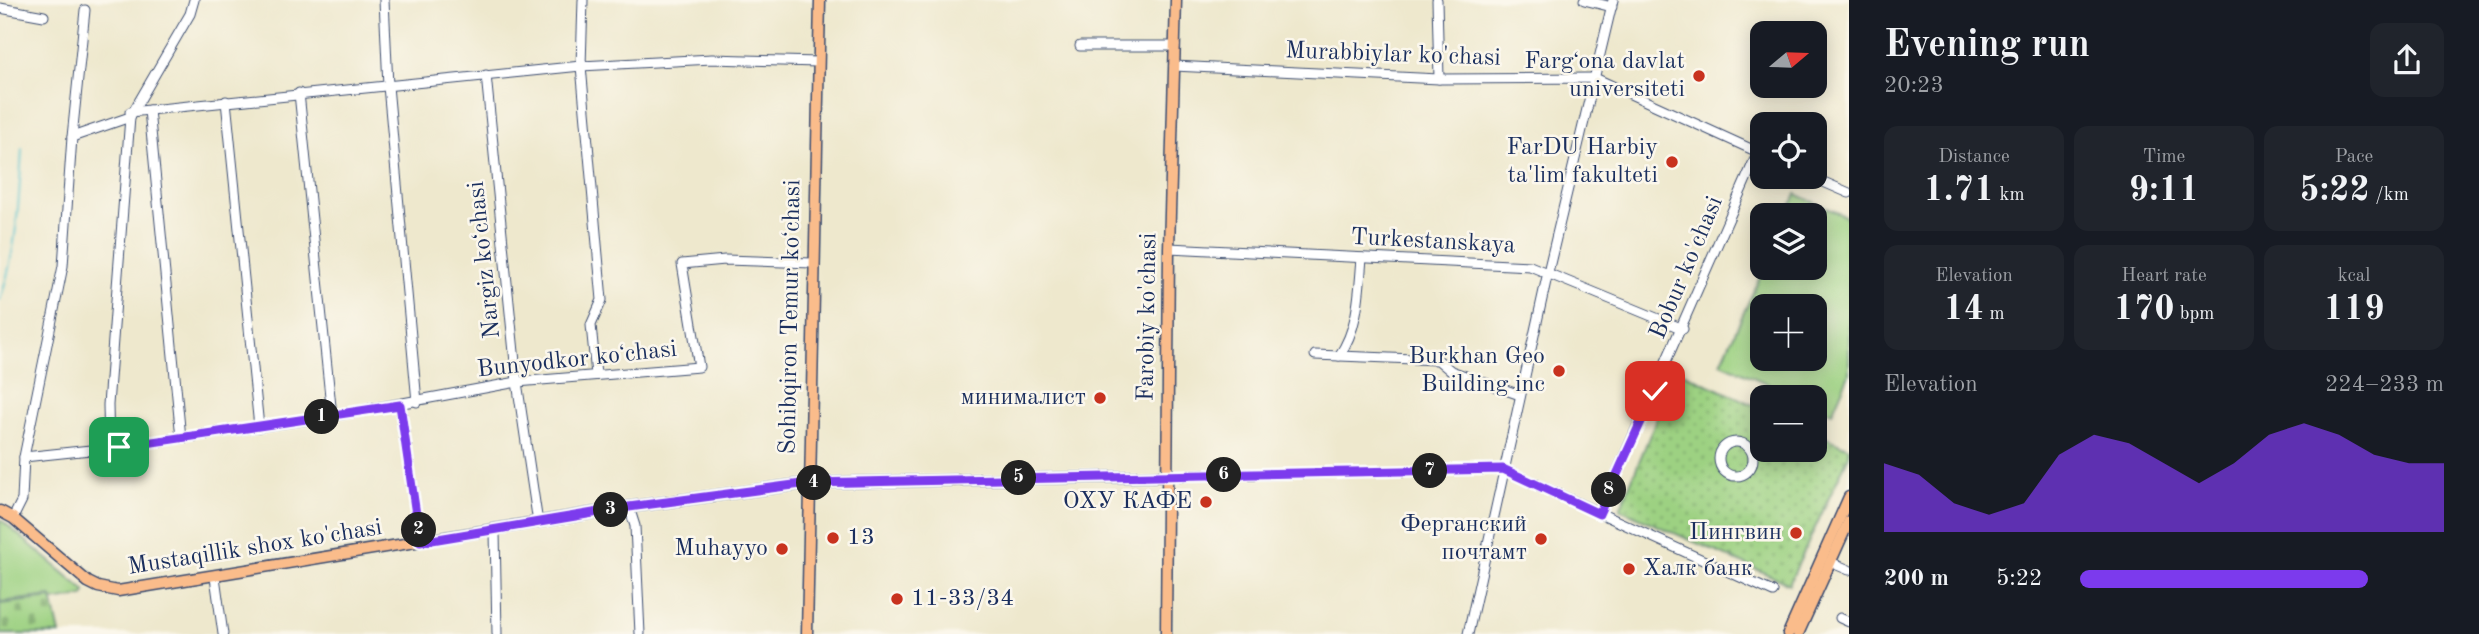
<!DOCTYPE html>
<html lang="en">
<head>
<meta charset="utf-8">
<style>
  body { margin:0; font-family:"Old Standard TT",serif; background:#20242c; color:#f1f3f6; height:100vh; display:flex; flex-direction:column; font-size:26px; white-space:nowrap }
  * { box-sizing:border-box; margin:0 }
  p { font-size:23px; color:#9ea1a6 }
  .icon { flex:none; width:38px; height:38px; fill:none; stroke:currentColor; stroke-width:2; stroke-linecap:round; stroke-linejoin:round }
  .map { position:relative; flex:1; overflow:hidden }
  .panel { display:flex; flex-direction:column; background:#171b24; width:630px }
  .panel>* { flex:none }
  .needle { width:46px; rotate:71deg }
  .buttons { position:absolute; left:1750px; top:21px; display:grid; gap:14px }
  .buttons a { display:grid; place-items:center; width:77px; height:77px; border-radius:14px; background:#171b24; box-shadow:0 4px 18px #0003; font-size:35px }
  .pin { position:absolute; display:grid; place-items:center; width:60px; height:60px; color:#fff; margin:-30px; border-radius:14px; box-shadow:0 4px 10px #0006 }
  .km { position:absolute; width:35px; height:35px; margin:-18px; border-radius:50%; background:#222; color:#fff; font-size:19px; line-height:35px; text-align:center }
  .round { display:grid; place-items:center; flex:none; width:74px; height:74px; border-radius:14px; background:#20242c }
  .head { display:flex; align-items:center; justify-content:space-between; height:119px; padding:0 35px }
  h1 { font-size:38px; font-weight:800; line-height:52px }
  .metrics { display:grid; grid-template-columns:repeat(3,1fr); gap:10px; height:119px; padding:7px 35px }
  .metrics div { display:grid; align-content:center; border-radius:14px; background:#20242c; text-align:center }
  .metrics b { font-size:35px; font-weight:800 }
  .metrics small { font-size:19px; font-weight:400 }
  .metrics p { font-size:19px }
  .chart { height:196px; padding:14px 35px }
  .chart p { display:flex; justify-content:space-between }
  .chart svg { width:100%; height:126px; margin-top:7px; fill:#7c3aed; opacity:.7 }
  ul { padding:0 35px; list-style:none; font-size:23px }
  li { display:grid; grid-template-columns:112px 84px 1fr; align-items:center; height:52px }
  li i { height:18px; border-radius:9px; background:#7c3aed }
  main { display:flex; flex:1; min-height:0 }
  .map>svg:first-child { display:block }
  .green { fill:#9dd182; stroke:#5c8070; stroke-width:2; fill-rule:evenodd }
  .cemetery { fill:url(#cemetery-stones); stroke:#5c8070; stroke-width:2 }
  .park { fill:url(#park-dots); stroke:#5c8070; stroke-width:2 }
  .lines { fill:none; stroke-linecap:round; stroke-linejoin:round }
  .stream { stroke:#55c2cc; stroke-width:2 }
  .minor-casing { stroke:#3b4b6f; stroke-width:11 }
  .major-casing { stroke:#3b4b6f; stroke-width:13 }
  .minor { stroke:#fff; stroke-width:9 }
  .major { stroke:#fabc8b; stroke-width:10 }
  .route-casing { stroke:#fff; stroke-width:14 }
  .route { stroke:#7c3aed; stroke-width:9 }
  .poi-dot { fill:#c8321e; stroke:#fbf7ec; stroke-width:2.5 }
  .labels { text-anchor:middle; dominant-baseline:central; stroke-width:5; stroke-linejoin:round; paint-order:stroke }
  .street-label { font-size:24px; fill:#1b2f5e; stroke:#fbf7ec }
  .poi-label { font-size:24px; fill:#1b2f5e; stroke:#fbf7ec; text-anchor:end }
</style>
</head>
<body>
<main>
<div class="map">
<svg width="1849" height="634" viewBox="0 0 1849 634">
  <defs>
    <pattern id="cemetery-stones" width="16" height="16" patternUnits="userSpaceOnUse" patternTransform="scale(1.75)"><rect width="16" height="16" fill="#9dd182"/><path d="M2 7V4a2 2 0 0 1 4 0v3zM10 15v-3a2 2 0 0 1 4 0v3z" fill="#7faa6e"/></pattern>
    <pattern id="park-dots" width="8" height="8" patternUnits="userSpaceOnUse" patternTransform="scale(1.75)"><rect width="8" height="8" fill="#9dd182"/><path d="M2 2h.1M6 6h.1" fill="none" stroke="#7faa6e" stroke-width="1.8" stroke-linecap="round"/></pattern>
  </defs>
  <rect width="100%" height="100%" fill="#fbf7ec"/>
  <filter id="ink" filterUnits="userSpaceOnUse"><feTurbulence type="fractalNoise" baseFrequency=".0143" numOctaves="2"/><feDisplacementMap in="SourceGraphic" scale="14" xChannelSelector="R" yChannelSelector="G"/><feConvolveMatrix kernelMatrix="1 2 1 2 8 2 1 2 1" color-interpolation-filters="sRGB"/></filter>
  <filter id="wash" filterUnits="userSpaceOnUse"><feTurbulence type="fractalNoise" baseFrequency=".00686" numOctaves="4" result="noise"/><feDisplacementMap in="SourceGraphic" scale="28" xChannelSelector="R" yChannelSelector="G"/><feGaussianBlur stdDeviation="1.57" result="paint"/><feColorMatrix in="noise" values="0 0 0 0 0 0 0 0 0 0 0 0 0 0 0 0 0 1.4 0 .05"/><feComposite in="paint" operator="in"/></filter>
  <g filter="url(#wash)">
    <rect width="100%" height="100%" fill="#eee8cd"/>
    <!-- green -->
    <g class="green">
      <path d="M1796,194L1849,218V374L1832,413L1815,405V397H1798L1721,363L1764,268H1815V215H1787ZM1762,306H1815V359H1762Z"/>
      <path d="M0,519L85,591L84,596L54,601L51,596L0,602Z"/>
    </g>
    <!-- cemetery -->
    <path class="cemetery" d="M52,598L60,634H0V604Z"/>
    <!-- park -->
    <path class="park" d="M1676,370L1762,409V450H1815V433L1849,448V455L1789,584L1620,509Z"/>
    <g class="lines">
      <!-- stream -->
      <path class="stream" d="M0,300C17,251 19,200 22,148"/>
    </g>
  </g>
  <g filter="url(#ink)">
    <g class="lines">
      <!-- minor casing -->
      <g class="minor-casing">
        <g id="minor">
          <path d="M384,0L388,86L417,402"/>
          <path d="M583,0L581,66L602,300L591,325L596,375"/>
          <path d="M1437,0L1439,79"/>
          <path d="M1584,0L1612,7"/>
          <path d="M0,8L44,16"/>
          <path d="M1080,46H1175"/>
          <path d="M1174,66L1439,79L1595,78L1762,154"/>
          <path d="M486,75L517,382L538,523"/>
          <path d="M299,93L332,416"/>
          <path d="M226,101L259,427"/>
          <path d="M149,110L181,438"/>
          <path d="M130,112L581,66L712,59L818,62"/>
          <path d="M72,137L85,10"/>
          <path d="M1812,177L1849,193"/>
          <path d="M1169,248L1530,266L1683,329"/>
          <path d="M1315,355L1438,360L1451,371L1520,395"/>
          <path d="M1339,356C1359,327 1359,292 1362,258"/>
          <path d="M400,405L420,542"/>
          <circle cx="1736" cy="459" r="17"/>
          <path d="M109,448L108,405L130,117"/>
          <path d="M24,457L119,447L332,416L517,382L699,367L682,264L725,260L812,263"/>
          <path d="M1168,476L1503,469L1773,592"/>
          <path d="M629,507L635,526L640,634"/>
          <path d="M1599,514L1758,152"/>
          <path d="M13,518L22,500L24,457L63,266L72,137L130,117L190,14L194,0"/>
          <path d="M495,531L497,634"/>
          <path d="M1830,562L1849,570"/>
          <path d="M215,577L223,634"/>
          <path d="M1840,618L1849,622"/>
          <path d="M1468,634L1548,272L1613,0"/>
        </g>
      </g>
      <!-- major casing -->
      <g class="major-casing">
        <g id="major">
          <path d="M0,511L13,518L88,582L98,587L118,591L629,507L809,483L1168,476"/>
          <path d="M807,634L820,0"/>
          <path d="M1166,634L1169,248L1176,0"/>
          <path d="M1788,634L1849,497"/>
          <path d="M1798,634L1849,521"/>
        </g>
      </g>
      <!-- minor -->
      <use href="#minor" class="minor"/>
      <!-- major -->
      <use href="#major" class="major"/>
    </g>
  </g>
  <g class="lines" filter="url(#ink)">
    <!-- route casing -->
    <g class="route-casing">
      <path id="route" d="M119,447L400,405L420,542L629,507L809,483L1503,469L1599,514L1655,391"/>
    </g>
    <!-- route -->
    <use href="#route" class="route"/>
  </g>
  <!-- markers -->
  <g class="poi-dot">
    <circle cx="1699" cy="76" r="7"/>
    <circle cx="1672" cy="162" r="7"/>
    <circle cx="1559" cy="371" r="7"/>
    <circle cx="1100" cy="398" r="7"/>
    <circle cx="1206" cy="502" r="7"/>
    <circle cx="1796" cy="533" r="7"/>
    <circle cx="833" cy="538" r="7"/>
    <circle cx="1541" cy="539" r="7"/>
    <circle cx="782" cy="549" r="7"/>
    <circle cx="1629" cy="569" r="7"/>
    <circle cx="897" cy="599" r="7"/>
  </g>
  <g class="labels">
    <!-- street labels -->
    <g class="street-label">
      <text transform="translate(1393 55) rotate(2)">Murabbiylar ko'chasi</text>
      <text transform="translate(1433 242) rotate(3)">Turkestanskaya</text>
      <text transform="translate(485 260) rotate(-96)">Nargiz koʻchasi</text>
      <text transform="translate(1687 268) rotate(-67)">Bobur ko'chasi</text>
      <text transform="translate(791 317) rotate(-89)">Sohibqiron Temur koʻchasi</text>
      <text transform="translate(1148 317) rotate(-89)">Farobiy ko'chasi</text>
      <text transform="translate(577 360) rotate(-6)">Bunyodkor koʻchasi</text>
      <text transform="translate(255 548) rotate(-9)">Mustaqillik shox ko'chasi</text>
    </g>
    <!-- poi labels -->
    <g class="poi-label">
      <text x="1685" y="62">Fargʻona davlat<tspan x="1685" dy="28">universiteti</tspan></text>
      <text x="1658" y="148">FarDU Harbiy<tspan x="1658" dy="28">ta'lim fakulteti</tspan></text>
      <text x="1545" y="357">Burkhan Geo<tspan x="1545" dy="28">Building inc</tspan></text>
      <text x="1086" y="398">минималист</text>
      <text x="1192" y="502">ОХУ КАФЕ</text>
      <text x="1527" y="525">Ферганский<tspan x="1527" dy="28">почтамт</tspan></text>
      <text x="1782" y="533">Пингвин</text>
      <text x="847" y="538" text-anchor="start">13</text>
      <text x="768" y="549">Muhayyo</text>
      <text x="1643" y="569" text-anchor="start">Халк банк</text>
      <text x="911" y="599" text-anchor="start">11-33/34</text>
    </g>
  </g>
</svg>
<div class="buttons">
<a><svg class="needle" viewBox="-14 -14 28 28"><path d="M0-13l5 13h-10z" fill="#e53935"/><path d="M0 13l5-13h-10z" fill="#9ea1a6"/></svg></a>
<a><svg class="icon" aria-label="locate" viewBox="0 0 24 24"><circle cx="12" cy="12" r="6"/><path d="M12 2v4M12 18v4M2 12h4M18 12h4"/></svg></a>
<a><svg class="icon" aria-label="layers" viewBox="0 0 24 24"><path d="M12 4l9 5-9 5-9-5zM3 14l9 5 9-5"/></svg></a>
<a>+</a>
<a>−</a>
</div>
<div class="pin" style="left:119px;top:447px;background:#1e9e55"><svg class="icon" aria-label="arrive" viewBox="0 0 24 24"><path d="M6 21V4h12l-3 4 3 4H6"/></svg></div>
<div class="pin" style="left:1655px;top:391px;background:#d93025"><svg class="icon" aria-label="check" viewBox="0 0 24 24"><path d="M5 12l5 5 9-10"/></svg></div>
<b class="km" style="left:322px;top:417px">1</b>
<b class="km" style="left:419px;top:530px">2</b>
<b class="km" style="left:611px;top:510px">3</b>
<b class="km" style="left:814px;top:483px">4</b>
<b class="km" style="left:1019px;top:478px">5</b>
<b class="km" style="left:1224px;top:475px">6</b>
<b class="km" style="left:1430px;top:471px">7</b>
<b class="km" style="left:1609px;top:490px">8</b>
</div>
<section class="panel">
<div class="head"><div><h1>Evening run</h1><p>20:23</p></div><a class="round"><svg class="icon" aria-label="share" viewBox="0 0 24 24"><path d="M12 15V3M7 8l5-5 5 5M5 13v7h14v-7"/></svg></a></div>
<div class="metrics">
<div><p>Distance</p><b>1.71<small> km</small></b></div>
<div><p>Time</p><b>9:11</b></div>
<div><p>Pace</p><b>5:22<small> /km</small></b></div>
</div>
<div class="metrics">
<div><p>Elevation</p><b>14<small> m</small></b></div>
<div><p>Heart rate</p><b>170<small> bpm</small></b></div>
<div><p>kcal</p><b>119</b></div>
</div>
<div class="chart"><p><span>Elevation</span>224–233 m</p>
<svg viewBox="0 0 160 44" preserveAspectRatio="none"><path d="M0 44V20L10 24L20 34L30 38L40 34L50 17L60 10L70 13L80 20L90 27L100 20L110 10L120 6L130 10L140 17L150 20L160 20V44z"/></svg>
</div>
<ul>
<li><b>200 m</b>5:22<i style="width:79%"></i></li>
</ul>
</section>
</main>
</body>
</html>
